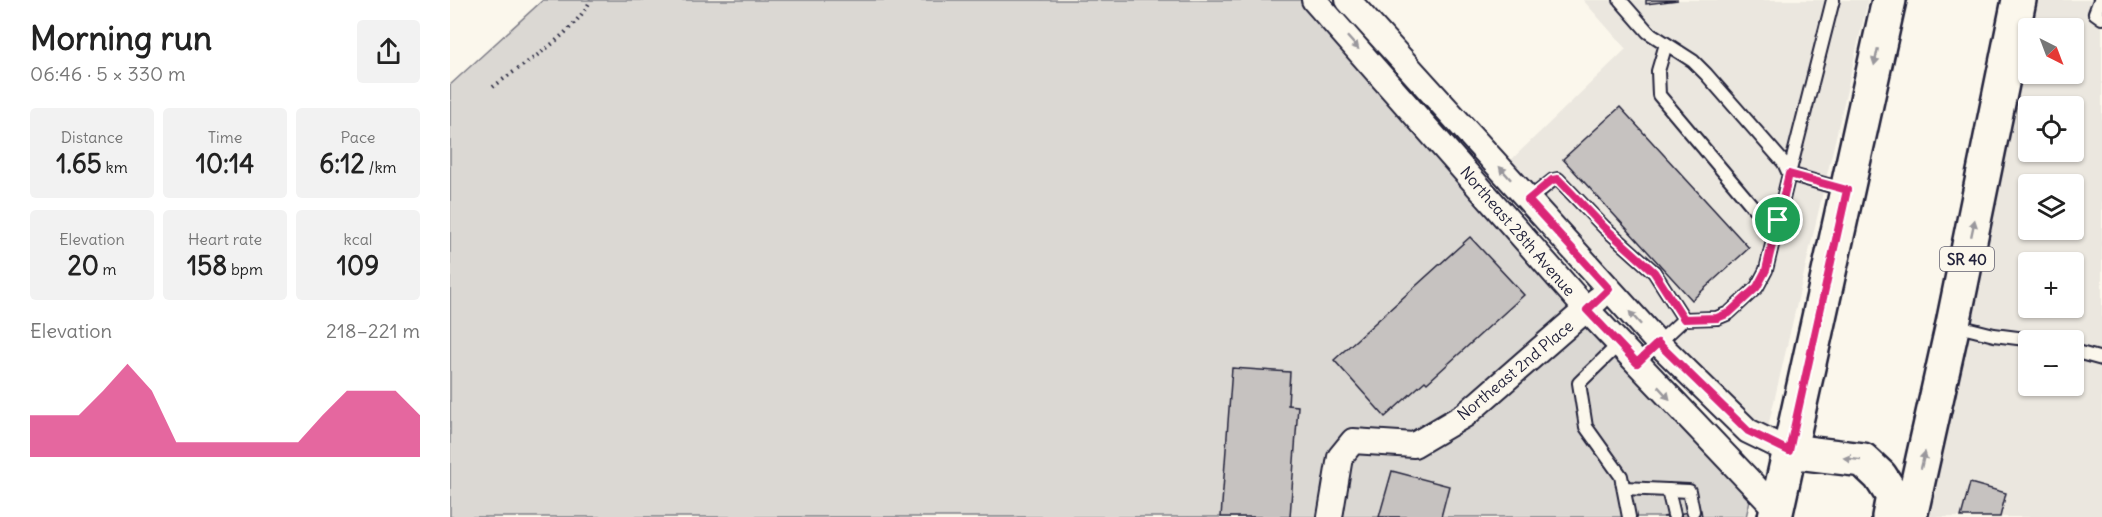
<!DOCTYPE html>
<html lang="en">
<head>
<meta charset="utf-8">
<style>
  body { margin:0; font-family:Delius,sans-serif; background:#f2f2f2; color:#222; height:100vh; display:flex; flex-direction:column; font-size:22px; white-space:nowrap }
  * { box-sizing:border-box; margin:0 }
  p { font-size:20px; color:#767676 }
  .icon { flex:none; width:33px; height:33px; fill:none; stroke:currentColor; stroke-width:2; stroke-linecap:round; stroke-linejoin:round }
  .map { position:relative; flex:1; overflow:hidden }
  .drawer { display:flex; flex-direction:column; background:#fff; width:450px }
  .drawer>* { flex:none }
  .needle { width:39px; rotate:138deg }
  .fabs { position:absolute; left:1568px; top:18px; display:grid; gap:12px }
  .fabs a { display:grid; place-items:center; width:66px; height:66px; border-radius:6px; background:#fff; box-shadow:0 2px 4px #0004; font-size:30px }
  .pin { position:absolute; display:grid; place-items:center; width:51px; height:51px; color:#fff; margin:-26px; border:3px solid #fff; border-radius:50%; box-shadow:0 2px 6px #0007 }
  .round { display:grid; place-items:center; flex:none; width:63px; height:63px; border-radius:6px; background:#f2f2f2 }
  .summary { display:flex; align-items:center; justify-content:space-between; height:102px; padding:0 30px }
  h1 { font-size:33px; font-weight:700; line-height:45px }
  .metrics { display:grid; grid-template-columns:repeat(3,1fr); gap:9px; height:102px; padding:6px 30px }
  .metrics div { display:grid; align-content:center; border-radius:6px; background:#f2f2f2; text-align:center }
  .metrics b { font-size:26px; font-weight:700 }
  .metrics small { font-size:16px; font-weight:400 }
  .metrics p { font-size:16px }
  .chart { height:168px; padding:12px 30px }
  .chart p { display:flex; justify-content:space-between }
  .chart svg { width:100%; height:108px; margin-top:6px; fill:#db2777; opacity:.7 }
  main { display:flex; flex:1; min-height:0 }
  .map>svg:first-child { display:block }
  .built { fill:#ebe7df; fill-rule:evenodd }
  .green { fill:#dbd8d3; stroke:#7e7d87; stroke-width:1.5 }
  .building { fill:#c6c2c0; stroke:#22223b; stroke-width:1.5 }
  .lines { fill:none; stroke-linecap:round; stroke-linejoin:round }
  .lane-casing { stroke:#22223b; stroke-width:16 }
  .street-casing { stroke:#22223b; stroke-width:28 }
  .primary-casing { stroke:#22223b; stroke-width:38 }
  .path { stroke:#22223b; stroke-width:4; stroke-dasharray:1.5 4.5; stroke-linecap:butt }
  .lane { stroke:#fbf7ec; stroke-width:12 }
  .street { stroke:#fbf7ec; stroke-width:24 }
  .primary { stroke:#fbf7ec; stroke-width:33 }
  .oneway { fill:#99979c }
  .route-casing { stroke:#fff; stroke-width:12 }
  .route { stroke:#db2777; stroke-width:8 }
  .labels { text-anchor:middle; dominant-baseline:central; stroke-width:4.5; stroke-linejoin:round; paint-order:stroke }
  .shield { fill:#fbf7ec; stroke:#636270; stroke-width:1.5 }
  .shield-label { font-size:15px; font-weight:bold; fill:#22223b }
  .street-label { font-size:16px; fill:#22223b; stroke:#fbf7ec }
</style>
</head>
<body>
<main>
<section class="drawer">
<div class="summary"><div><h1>Morning run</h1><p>06:46 · 5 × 330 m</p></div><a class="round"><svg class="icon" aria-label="share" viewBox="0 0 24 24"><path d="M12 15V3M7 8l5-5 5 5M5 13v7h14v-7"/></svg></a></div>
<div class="metrics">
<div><p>Distance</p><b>1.65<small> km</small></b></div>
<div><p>Time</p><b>10:14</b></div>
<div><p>Pace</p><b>6:12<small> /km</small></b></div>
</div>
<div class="metrics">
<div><p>Elevation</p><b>20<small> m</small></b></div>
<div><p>Heart rate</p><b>158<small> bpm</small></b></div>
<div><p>kcal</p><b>109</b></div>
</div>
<div class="chart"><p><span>Elevation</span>218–221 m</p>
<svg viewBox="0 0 160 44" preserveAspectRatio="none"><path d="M0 44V27L10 27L20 27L30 17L40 6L50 17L60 38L70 38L80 38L90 38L100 38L110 38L120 27L130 17L140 17L150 17L160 27V44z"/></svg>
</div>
</section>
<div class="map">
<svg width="1652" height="517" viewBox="0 0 1652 517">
  <rect width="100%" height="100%" fill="#fbf7ec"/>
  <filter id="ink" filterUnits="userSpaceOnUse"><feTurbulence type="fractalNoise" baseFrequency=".0167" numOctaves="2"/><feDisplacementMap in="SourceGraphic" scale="12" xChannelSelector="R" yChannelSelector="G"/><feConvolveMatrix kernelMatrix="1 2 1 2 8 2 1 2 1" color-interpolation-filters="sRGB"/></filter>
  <g filter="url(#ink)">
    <!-- built -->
    <g class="built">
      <path d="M1133,0H1418L1318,427L1304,421L1217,335L1060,161L1176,49Z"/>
      <path d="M1582,0H1652V517H1473ZM1578,28H1623V74H1578ZM1578,106H1623V152H1578ZM1578,184H1623V230H1578ZM1578,262H1623V308H1578ZM1578,340H1623V386H1578Z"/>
    </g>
    <!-- green -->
    <path class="green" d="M93,0H852L955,111L1300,500L1296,517H0V85Z"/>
    <!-- building -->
    <g class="building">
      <path d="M1196,0H1228L1196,4Z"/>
      <path d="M1170,107L1299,248L1242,300L1113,159Z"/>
      <path d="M1020,237L1074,295L977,383L975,381L935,417L884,360Z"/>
      <path d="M782,368L840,372L838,405L848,406L840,517H771Z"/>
      <path d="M942,471L999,486L991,517H929Z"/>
      <path d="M1520,483L1556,493L1550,517H1511Z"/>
      <path d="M1251,510L1252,517H1213L1243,511Z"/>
    </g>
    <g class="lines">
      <!-- lane casing -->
      <g class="lane-casing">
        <g id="lane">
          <path d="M1170,0L1198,32L1243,61L1256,74L1334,163L1339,174L1316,270L1307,287L1279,313L1267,318L1234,319L1187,363"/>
          <path d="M1383,0L1339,174L1395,190"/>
          <path d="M1650,0L1645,13L1652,18"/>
          <path d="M1216,44L1208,71L1209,95L1304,208L1328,220"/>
          <path d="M1078,200L1103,180L1108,179L1154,227L1204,272L1234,319"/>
          <path d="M1504,325L1544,335L1583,340"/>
          <path d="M1169,344L1129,383L1136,427L1171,476L1179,517"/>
          <path d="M1623,351L1652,359"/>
          <path d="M1174,488L1239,491L1243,511"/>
          <path d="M1218,490L1224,515"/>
        </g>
      </g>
      <!-- street casing -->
      <g class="street-casing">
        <g id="street">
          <path d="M864,0L1137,310L1327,510"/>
          <path d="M898,0L1208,343L1298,431L1339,451"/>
          <path d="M880,517L890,457L903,441L964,445L1015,415L1148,299"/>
        </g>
      </g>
      <!-- primary casing -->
      <g class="primary-casing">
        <g id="primary">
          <path d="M1339,451L1413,460L1430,476L1443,496L1439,517"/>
          <path d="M1325,517L1439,0"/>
          <path d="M1460,517L1503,324L1569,0"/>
        </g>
      </g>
      <!-- path -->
      <path class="path" d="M43,87C78,60 119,39 141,0"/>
      <!-- lane -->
      <use href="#lane" class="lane"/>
      <!-- street -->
      <use href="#street" class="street"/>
      <!-- primary -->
      <use href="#primary" class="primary"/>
    </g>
    <!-- one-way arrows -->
    <defs><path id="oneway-solid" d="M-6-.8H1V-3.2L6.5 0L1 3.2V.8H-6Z" transform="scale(1.5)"/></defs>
    <g class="oneway">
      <use href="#oneway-solid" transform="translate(903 43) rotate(48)"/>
      <use href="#oneway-solid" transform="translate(1426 57) rotate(102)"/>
      <use href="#oneway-solid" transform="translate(1055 173) rotate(-132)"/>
      <use href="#oneway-solid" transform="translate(1523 228) rotate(-78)"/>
      <use href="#oneway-solid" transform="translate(1185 318) rotate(-132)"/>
      <use href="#oneway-solid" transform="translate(1214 393) rotate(47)"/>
      <use href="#oneway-solid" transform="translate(1402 459) rotate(-173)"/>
      <use href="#oneway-solid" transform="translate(1473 460) rotate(-77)"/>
    </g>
  </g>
  <g class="lines" filter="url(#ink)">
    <!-- route casing -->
    <g class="route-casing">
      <path id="route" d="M1339,174L1397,190L1339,451L1298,431L1208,343L1187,363L1137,310L1159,289L1078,200L1102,180L1108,179L1154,227L1204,272L1234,319L1267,318L1279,313L1307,287L1316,270Z"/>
    </g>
    <!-- route -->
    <use href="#route" class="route"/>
  </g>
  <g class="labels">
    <!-- shield labels -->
    <rect class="shield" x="1490" y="247" width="54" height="24" rx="4.5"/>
    <g class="shield-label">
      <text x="1517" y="259">SR 40</text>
    </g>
    <!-- street labels -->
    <g class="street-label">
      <text transform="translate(1068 231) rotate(49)">Northeast 28th Avenue</text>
      <text transform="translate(1065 370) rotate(-40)">Northeast 2nd Place</text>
    </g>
  </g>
</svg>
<div class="fabs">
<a><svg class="needle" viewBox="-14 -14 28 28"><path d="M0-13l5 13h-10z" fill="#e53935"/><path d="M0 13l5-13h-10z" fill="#767676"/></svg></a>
<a><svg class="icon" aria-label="locate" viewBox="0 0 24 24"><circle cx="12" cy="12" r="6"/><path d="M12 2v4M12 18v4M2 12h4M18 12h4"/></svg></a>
<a><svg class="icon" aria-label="layers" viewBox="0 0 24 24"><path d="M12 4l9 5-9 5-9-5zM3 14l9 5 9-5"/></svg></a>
<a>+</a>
<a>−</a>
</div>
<div class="pin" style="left:1328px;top:220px;background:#1e9e55"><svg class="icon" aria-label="arrive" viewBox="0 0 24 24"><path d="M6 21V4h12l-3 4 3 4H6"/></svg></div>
</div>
</main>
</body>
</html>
